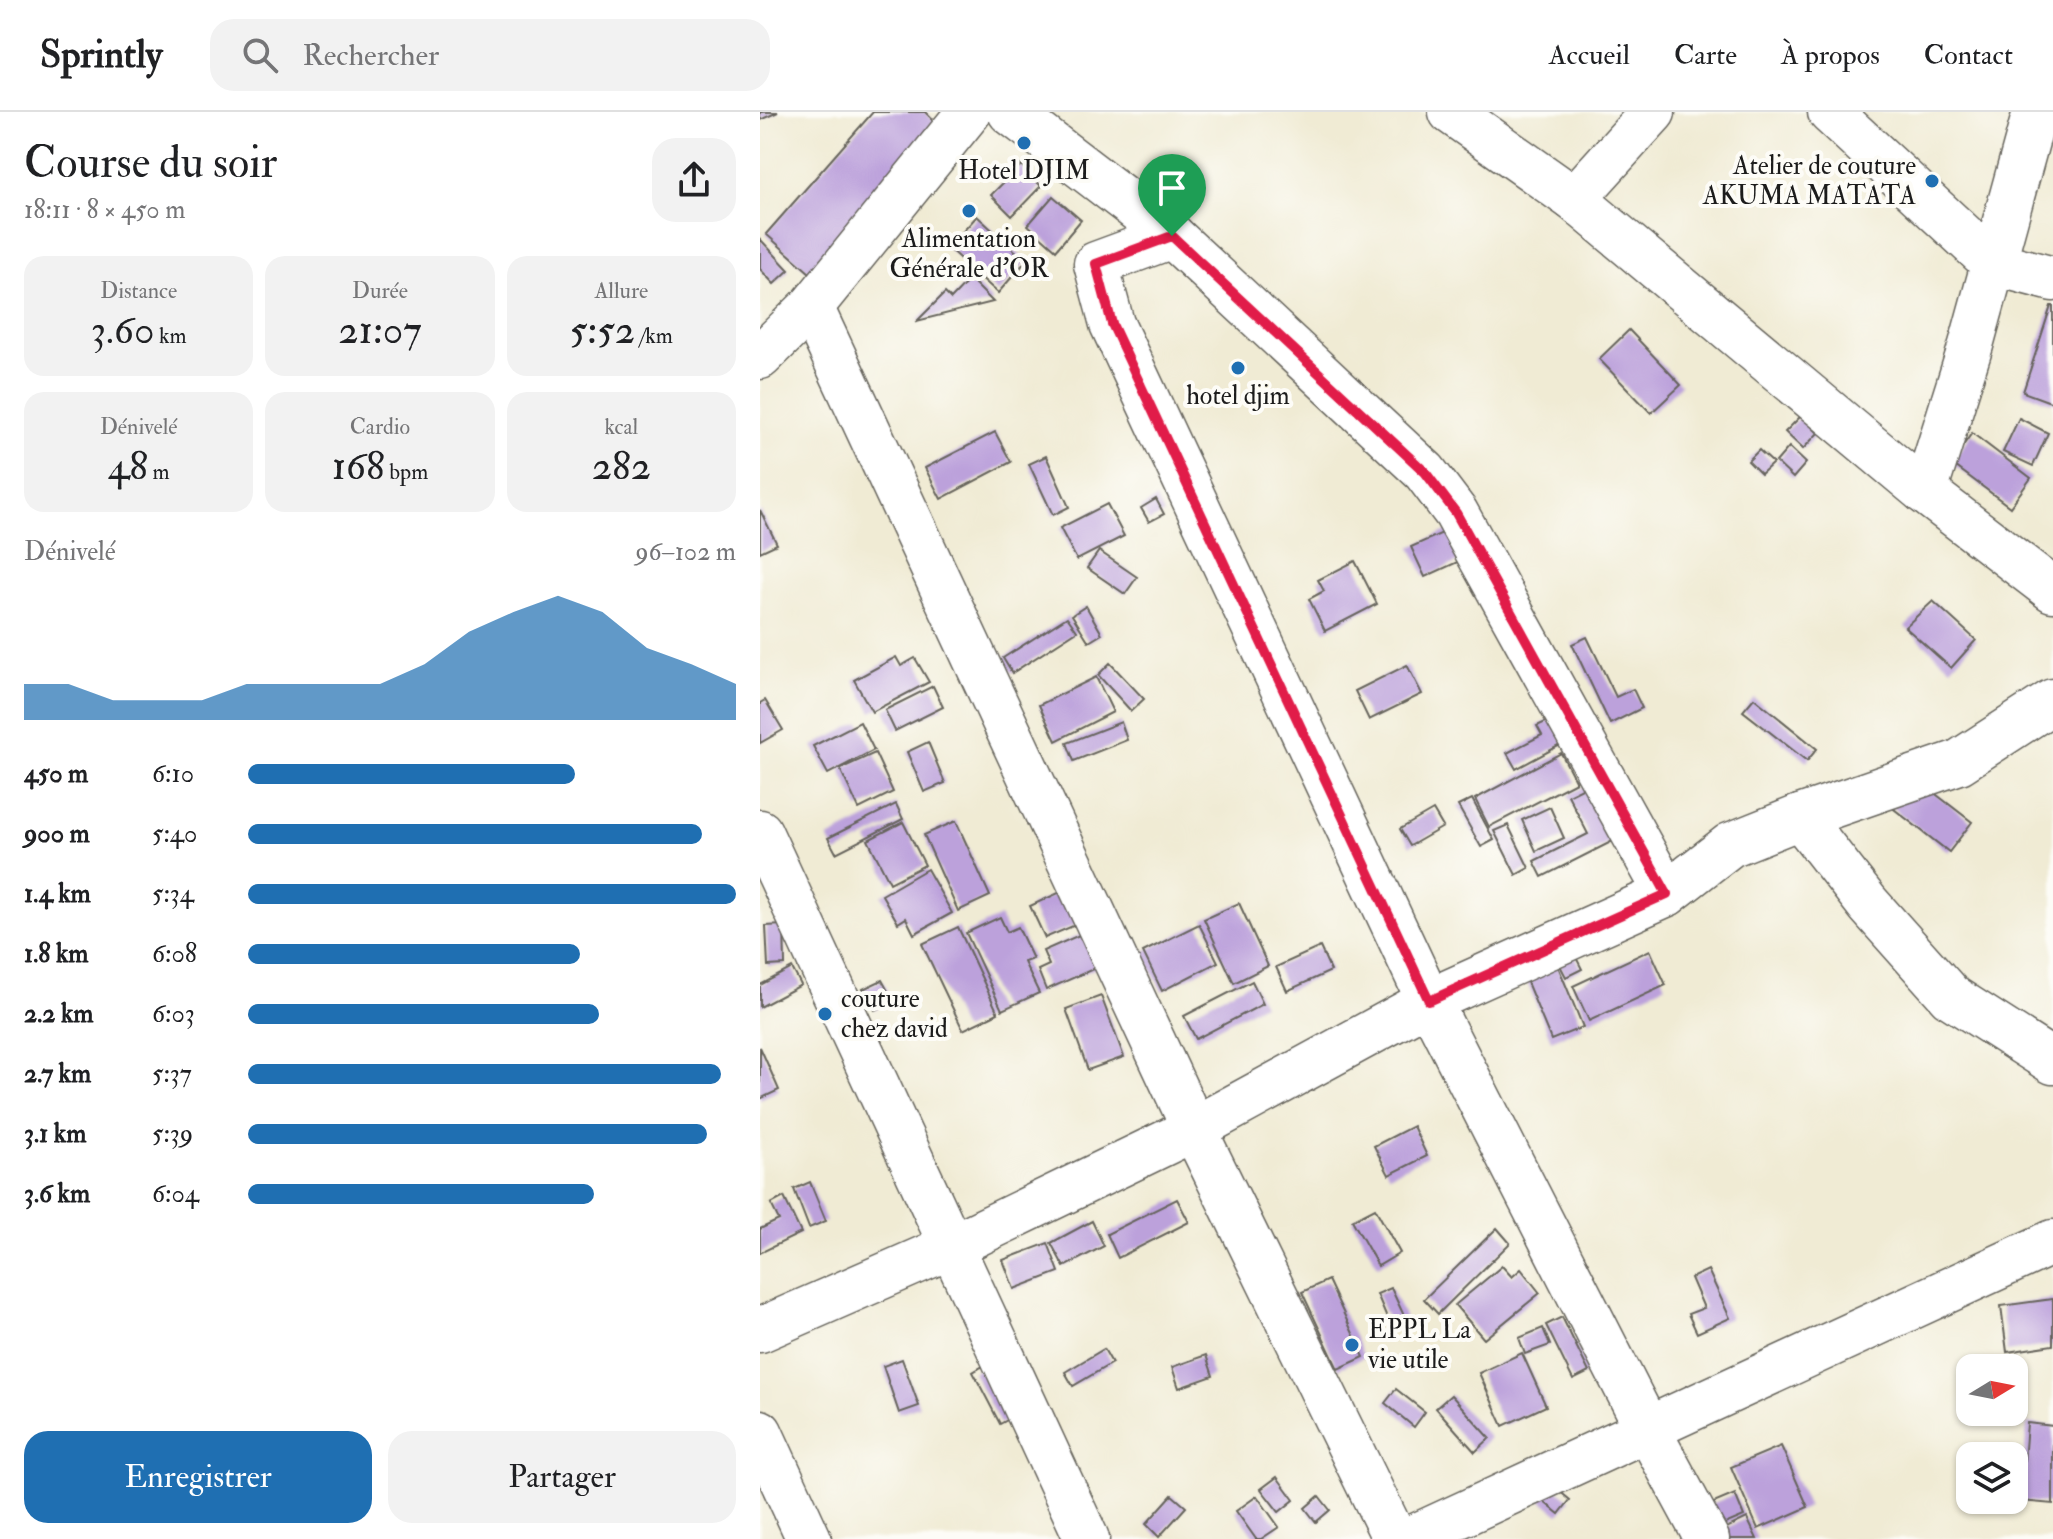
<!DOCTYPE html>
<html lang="fr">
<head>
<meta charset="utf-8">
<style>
  body { margin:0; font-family:"IM FELL Double Pica",serif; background:#f2f2f2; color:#202124; height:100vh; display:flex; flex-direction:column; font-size:30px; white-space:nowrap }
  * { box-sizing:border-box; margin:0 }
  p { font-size:26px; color:#757577 }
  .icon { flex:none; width:44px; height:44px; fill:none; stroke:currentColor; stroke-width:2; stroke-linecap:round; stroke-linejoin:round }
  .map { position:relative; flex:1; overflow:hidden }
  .details { display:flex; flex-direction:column; background:#fff; width:760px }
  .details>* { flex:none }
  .needle { width:52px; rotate:80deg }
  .tools { position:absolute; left:1196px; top:1242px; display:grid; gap:16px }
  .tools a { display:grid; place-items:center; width:72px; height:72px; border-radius:16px; background:#fff; box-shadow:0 2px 6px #0004; font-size:40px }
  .pin { position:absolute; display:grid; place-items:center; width:68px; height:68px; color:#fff; margin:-82px -34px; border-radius:50% 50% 50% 0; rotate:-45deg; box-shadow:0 0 8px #0007 }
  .pin .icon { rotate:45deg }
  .round { display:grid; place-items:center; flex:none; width:84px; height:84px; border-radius:24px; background:#f2f2f2 }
  .summary { display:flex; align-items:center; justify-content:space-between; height:136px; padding:0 24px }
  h1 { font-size:44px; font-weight:600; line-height:60px }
  .figures { display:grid; grid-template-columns:repeat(3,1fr); gap:12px; height:136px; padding:8px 24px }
  .figures div { display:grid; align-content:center; border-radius:20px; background:#f2f2f2; text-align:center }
  .figures b { font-size:40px; font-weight:600 }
  .figures small { font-size:22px; font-weight:400 }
  .figures p { font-size:22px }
  .chart { height:224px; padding:16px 24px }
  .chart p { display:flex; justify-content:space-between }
  .chart svg { width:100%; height:144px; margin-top:8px; fill:#1f6fb2; opacity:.7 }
  .action { display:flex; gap:16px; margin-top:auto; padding:16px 24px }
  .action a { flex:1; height:92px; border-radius:24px; background:#1f6fb2; color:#fff; font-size:32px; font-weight:600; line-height:92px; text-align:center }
  .action a+a { background:#f2f2f2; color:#202124 }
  ul { padding:0 24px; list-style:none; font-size:26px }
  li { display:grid; grid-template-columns:128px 96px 1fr; align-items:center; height:60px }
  li i { height:20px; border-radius:10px; background:#1f6fb2 }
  header { display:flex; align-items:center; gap:48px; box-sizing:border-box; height:112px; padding:0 40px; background:#fff; border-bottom:2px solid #e0e0e0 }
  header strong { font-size:38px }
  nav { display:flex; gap:44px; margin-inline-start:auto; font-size:28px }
  .search { width:560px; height:72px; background:#f2f2f2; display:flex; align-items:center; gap:20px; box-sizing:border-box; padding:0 28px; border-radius:24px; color:#757577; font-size:30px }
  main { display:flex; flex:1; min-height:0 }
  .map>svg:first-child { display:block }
  .building { fill:#bca1db }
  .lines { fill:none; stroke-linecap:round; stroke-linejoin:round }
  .minor-casing { stroke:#66645c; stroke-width:47 }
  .minor { stroke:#fff; stroke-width:44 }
  .route-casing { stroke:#fff; stroke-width:16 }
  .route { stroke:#e11d48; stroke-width:10 }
  .poi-dot { fill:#1f6fb2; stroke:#fdfcf7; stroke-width:3 }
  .labels { text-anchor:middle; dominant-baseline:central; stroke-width:8; stroke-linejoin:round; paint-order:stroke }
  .poi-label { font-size:26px; fill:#1c1c1c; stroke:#fdfcf7 }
</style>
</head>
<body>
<header>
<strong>Sprintly</strong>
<div class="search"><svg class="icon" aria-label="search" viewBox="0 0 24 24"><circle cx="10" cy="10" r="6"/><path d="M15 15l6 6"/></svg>Rechercher</div>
<nav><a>Accueil</a><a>Carte</a><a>À propos</a><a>Contact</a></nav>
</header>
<main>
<section class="details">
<div class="summary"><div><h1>Course du soir</h1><p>18:11 · 8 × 450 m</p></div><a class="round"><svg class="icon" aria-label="share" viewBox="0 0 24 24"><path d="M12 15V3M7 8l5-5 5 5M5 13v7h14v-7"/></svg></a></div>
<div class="figures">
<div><p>Distance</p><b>3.60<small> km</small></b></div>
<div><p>Durée</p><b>21:07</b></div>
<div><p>Allure</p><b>5:52<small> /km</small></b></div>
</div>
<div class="figures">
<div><p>Dénivelé</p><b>48<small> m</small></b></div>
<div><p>Cardio</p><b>168<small> bpm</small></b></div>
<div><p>kcal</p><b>282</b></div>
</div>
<div class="chart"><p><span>Dénivelé</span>96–102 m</p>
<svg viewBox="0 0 160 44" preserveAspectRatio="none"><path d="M0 44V33L10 33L20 38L30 38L40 38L50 33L60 33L70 33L80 33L90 27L100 17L110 11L120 6L130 11L140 22L150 27L160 33V44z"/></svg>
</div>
<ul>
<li><b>450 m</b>6:10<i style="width:67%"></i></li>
<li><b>900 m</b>5:40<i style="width:93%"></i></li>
<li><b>1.4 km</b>5:34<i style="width:100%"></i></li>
<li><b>1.8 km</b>6:08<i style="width:68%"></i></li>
<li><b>2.2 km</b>6:03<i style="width:72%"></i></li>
<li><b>2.7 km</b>5:37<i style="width:97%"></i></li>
<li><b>3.1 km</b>5:39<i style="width:94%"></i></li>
<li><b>3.6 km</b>6:04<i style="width:71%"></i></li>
</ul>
<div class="action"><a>Enregistrer</a><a>Partager</a></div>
</section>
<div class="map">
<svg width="1293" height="1427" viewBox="0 0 1293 1427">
  <rect width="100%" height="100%" fill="#fdfcf7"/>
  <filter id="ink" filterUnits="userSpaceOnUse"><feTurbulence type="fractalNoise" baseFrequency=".0125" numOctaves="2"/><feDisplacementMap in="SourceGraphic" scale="16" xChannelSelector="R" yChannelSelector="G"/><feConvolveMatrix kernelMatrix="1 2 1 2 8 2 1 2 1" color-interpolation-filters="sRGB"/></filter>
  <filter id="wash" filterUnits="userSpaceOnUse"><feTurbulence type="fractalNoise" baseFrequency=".006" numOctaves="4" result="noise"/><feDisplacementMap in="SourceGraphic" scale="32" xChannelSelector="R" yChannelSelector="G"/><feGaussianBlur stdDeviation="1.8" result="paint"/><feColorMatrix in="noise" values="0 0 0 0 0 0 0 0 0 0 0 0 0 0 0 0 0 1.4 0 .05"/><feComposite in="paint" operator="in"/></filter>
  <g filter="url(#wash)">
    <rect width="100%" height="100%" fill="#f0ebd4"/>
    <g id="blocks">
      <!-- building -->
      <g class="building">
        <path d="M0,0H18L0,8Z"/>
        <path d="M113,0H165L177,12L50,161L6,122Z"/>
        <path d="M261,53L281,74L252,104L231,83Z"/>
        <path d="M293,84L321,108L296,138L268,113Z"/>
        <path d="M217,104L266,149L238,181L188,136Z"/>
        <path d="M0,127L29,158L14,172L0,157Z"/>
        <path d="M210,167L233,190L157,209L185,181L191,187Z"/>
        <path d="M1291,194H1293V291L1263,280Z"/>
        <path d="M869,218L921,273L891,301L839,247Z"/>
        <path d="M1041,304L1058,321L1043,337L1025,320Z"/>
        <path d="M1259,306L1288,321L1273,354L1243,340Z"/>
        <path d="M235,320L251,350L181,387L165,356Z"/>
        <path d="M1212,321L1271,366L1250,395L1191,351Z"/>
        <path d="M1029,335L1046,351L1033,366L1016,350Z"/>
        <path d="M999,338L1013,351L1001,362L988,349Z"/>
        <path d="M286,344L309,395L293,403L269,352Z"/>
        <path d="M396,387L404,402L389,410L381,396Z"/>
        <path d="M347,392L364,424L317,448L300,416Z"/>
        <path d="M0,398L17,432L0,440Z"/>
        <path d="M689,418L702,448L665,465L651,435Z"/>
        <path d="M339,439L377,465L365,482L327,456Z"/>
        <path d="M595,449L617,492L565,519L549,487L564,479L558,468Z"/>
        <path d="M1173,489L1216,528L1191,556L1145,515Z"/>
        <path d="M326,494L342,522L329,530L312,503Z"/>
        <path d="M307,505L317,519L252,561L243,546Z"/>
        <path d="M827,525L856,585L873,577L882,596L850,612L812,532Z"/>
        <path d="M136,545L141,554L155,546L169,570L112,600L94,568Z"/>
        <path d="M350,551L384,587L371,599L338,563Z"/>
        <path d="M647,553L662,582L609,608L595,579Z"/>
        <path d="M336,565L353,600L296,629L279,593Z"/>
        <path d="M173,574L183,595L135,619L125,598Z"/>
        <path d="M994,586L1057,637L1047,649L983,599Z"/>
        <path d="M5,588L23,618L0,631V591Z"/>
        <path d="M792,607L804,631L756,657L747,641L782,623L777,614Z"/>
        <path d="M100,610L114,638L68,662L53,634Z"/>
        <path d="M361,610L367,628L314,649L307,631Z"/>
        <path d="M168,630L185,671L164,680L147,640Z"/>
        <path d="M115,641L133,680L99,697L80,657Z"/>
        <path d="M801,641L816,670L729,715L715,687Z"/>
        <path d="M1138,653L1212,710L1189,740L1116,683Z"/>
        <path d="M826,674L853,729L782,765L774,749L828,722L808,683Z"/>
        <path d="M712,687L734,728L721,735L698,694Z"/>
        <path d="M136,692L143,707L76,741L68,726Z"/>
        <path d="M790,695L804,726L776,739L762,708Z"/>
        <path d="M673,698L683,715L650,734L640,717Z"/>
        <path d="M196,709L230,784L198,799L164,723Z"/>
        <path d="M143,710L165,753L130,771L108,728Z"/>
        <path d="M748,713L769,756L756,763L734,719Z"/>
        <path d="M167,757L192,801L154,822L146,806L138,811L122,783Z"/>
        <path d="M305,778L320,811L285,826L270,794Z"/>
        <path d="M479,791L508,854L474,871L444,807Z"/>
        <path d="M240,805L247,820L258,815L273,847L264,850L279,881L242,898L206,821Z"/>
        <path d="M439,812L458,850L402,879L383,840Z"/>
        <path d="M24,813L25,853L8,854L6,814Z"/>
        <path d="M198,815L238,901L203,918L162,832Z"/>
        <path d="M326,820L340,854L286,878L278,858L289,853L283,839Z"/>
        <path d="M804,822L822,857L806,865L788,830Z"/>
        <path d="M786,825L823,915L791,928L754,839Z"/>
        <path d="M560,835L571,859L527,879L516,855Z"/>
        <path d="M890,838L906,873L829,909L813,874Z"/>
        <path d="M32,856L41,873L0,895V873Z"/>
        <path d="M122,868L133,888L115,898L103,877Z"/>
        <path d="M492,869L503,892L436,927L424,904Z"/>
        <path d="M341,884L364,945L328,958L306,897Z"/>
        <path d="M0,935L19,978L0,987Z"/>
        <path d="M653,1014L667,1044L629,1063L614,1034Z"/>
        <path d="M50,1070L66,1109L49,1116L34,1077Z"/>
        <path d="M24,1085L41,1121L0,1141V1117L19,1108L11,1092Z"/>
        <path d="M417,1087L429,1110L358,1146L347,1122Z"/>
        <path d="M615,1096L640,1141L618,1154L592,1108Z"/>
        <path d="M332,1109L344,1134L304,1155L291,1131Z"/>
        <path d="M737,1116L750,1131L678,1202L664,1187Z"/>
        <path d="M288,1131L299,1160L254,1177L243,1148Z"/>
        <path d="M742,1154L752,1165L761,1157L780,1181L724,1227L695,1193Z"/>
        <path d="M948,1158L970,1206L937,1221L928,1202L944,1196L931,1166Z"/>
        <path d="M568,1168L604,1245L578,1257L542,1180Z"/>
        <path d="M631,1176L646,1208L631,1215L617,1182Z"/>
        <path d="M1293,1187V1233L1247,1240L1241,1194Z"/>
        <path d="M802,1205L829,1260L813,1268L786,1213Z"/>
        <path d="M783,1216L790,1233L765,1242L759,1226Z"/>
        <path d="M344,1237L352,1251L313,1274L305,1260Z"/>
        <path d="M762,1241L786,1294L743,1314L719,1261Z"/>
        <path d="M446,1243L453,1264L419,1276L412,1255Z"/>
        <path d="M142,1247L159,1294L139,1301L123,1254Z"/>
        <path d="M230,1250L258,1302L240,1312L213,1260Z"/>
        <path d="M636,1277L665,1300L654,1315L625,1291Z"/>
        <path d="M691,1283L730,1326L715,1340L676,1296Z"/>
        <path d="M1267,1311L1293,1314V1392L1261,1389Z"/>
        <path d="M1021,1334L1048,1395L998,1417L971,1355Z"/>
        <path d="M774,1358L810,1388L799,1402L763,1373Z"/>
        <path d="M517,1365L534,1388L519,1400L501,1377Z"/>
        <path d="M975,1382L984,1404L958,1415L949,1393Z"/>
        <path d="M412,1383L426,1395L399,1425L386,1412Z"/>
        <path d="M497,1384L519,1415L501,1427H496L476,1399Z"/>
        <path d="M559,1384L570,1398L556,1410L545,1396Z"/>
        <path d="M987,1406L997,1427H962L958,1420Z"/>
      </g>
    </g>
  </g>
  <g filter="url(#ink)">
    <use href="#blocks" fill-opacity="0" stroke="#66645c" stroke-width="2"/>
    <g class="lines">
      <!-- minor casing -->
      <g class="minor-casing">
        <g id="minor">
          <path d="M250,0L412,124L665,360L696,401L907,782L970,733L1040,705L1199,650L1293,589"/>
          <path d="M691,0L814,87L1165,380L1293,478"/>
          <path d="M1070,0L1233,151L1293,167"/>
          <path d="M814,87L893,0"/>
          <path d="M412,124L336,152L352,212L669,889L888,1318L947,1427"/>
          <path d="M51,195L434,1017L635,1427"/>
          <path d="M0,245L51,195L209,0"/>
          <path d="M1165,380L1211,233L1275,0"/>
          <path d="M1040,705L1108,792L1190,884L1293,950"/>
          <path d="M0,720L327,1427"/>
          <path d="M0,1218L192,1134L434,1017L669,889L907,782"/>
          <path d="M0,1320L49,1427"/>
          <path d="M649,1427L1293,1130"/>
        </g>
      </g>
      <!-- minor -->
      <use href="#minor" class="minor"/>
    </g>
  </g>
  <g class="lines" filter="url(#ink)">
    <!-- route casing -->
    <g class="route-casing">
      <path id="route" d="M412,124L665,360L696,401L907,782L669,889L352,212L336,152Z"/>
    </g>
    <!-- route -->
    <use href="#route" class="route"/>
  </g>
  <!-- markers -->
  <g class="poi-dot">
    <circle cx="264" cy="31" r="8"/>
    <circle cx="1172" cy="69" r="8"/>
    <circle cx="209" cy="99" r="8"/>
    <circle cx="478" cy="256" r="8"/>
    <circle cx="65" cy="902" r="8"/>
    <circle cx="592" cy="1233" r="8"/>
  </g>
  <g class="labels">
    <!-- poi labels -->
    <g class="poi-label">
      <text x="1156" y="54" text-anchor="end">Atelier de couture<tspan x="1156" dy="30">AKUMA MATATA</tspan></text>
      <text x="264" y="59">Hotel DJIM</text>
      <text x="209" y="127">Alimentation<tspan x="209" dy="30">Générale d'OR</tspan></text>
      <text x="478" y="284">hotel djim</text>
      <text x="81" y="887" text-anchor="start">couture<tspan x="81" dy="30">chez david</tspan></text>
      <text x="608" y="1218" text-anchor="start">EPPL La<tspan x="608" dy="30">vie utile</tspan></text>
    </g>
  </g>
</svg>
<div class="tools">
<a><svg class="needle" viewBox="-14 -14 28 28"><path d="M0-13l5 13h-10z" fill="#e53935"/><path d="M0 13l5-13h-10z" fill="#757577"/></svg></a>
<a><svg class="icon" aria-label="layers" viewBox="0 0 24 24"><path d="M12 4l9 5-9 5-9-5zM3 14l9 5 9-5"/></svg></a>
</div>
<div class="pin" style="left:412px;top:124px;background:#1e9e55"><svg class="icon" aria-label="arrive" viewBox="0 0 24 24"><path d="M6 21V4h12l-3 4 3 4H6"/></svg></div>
</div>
</main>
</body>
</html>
